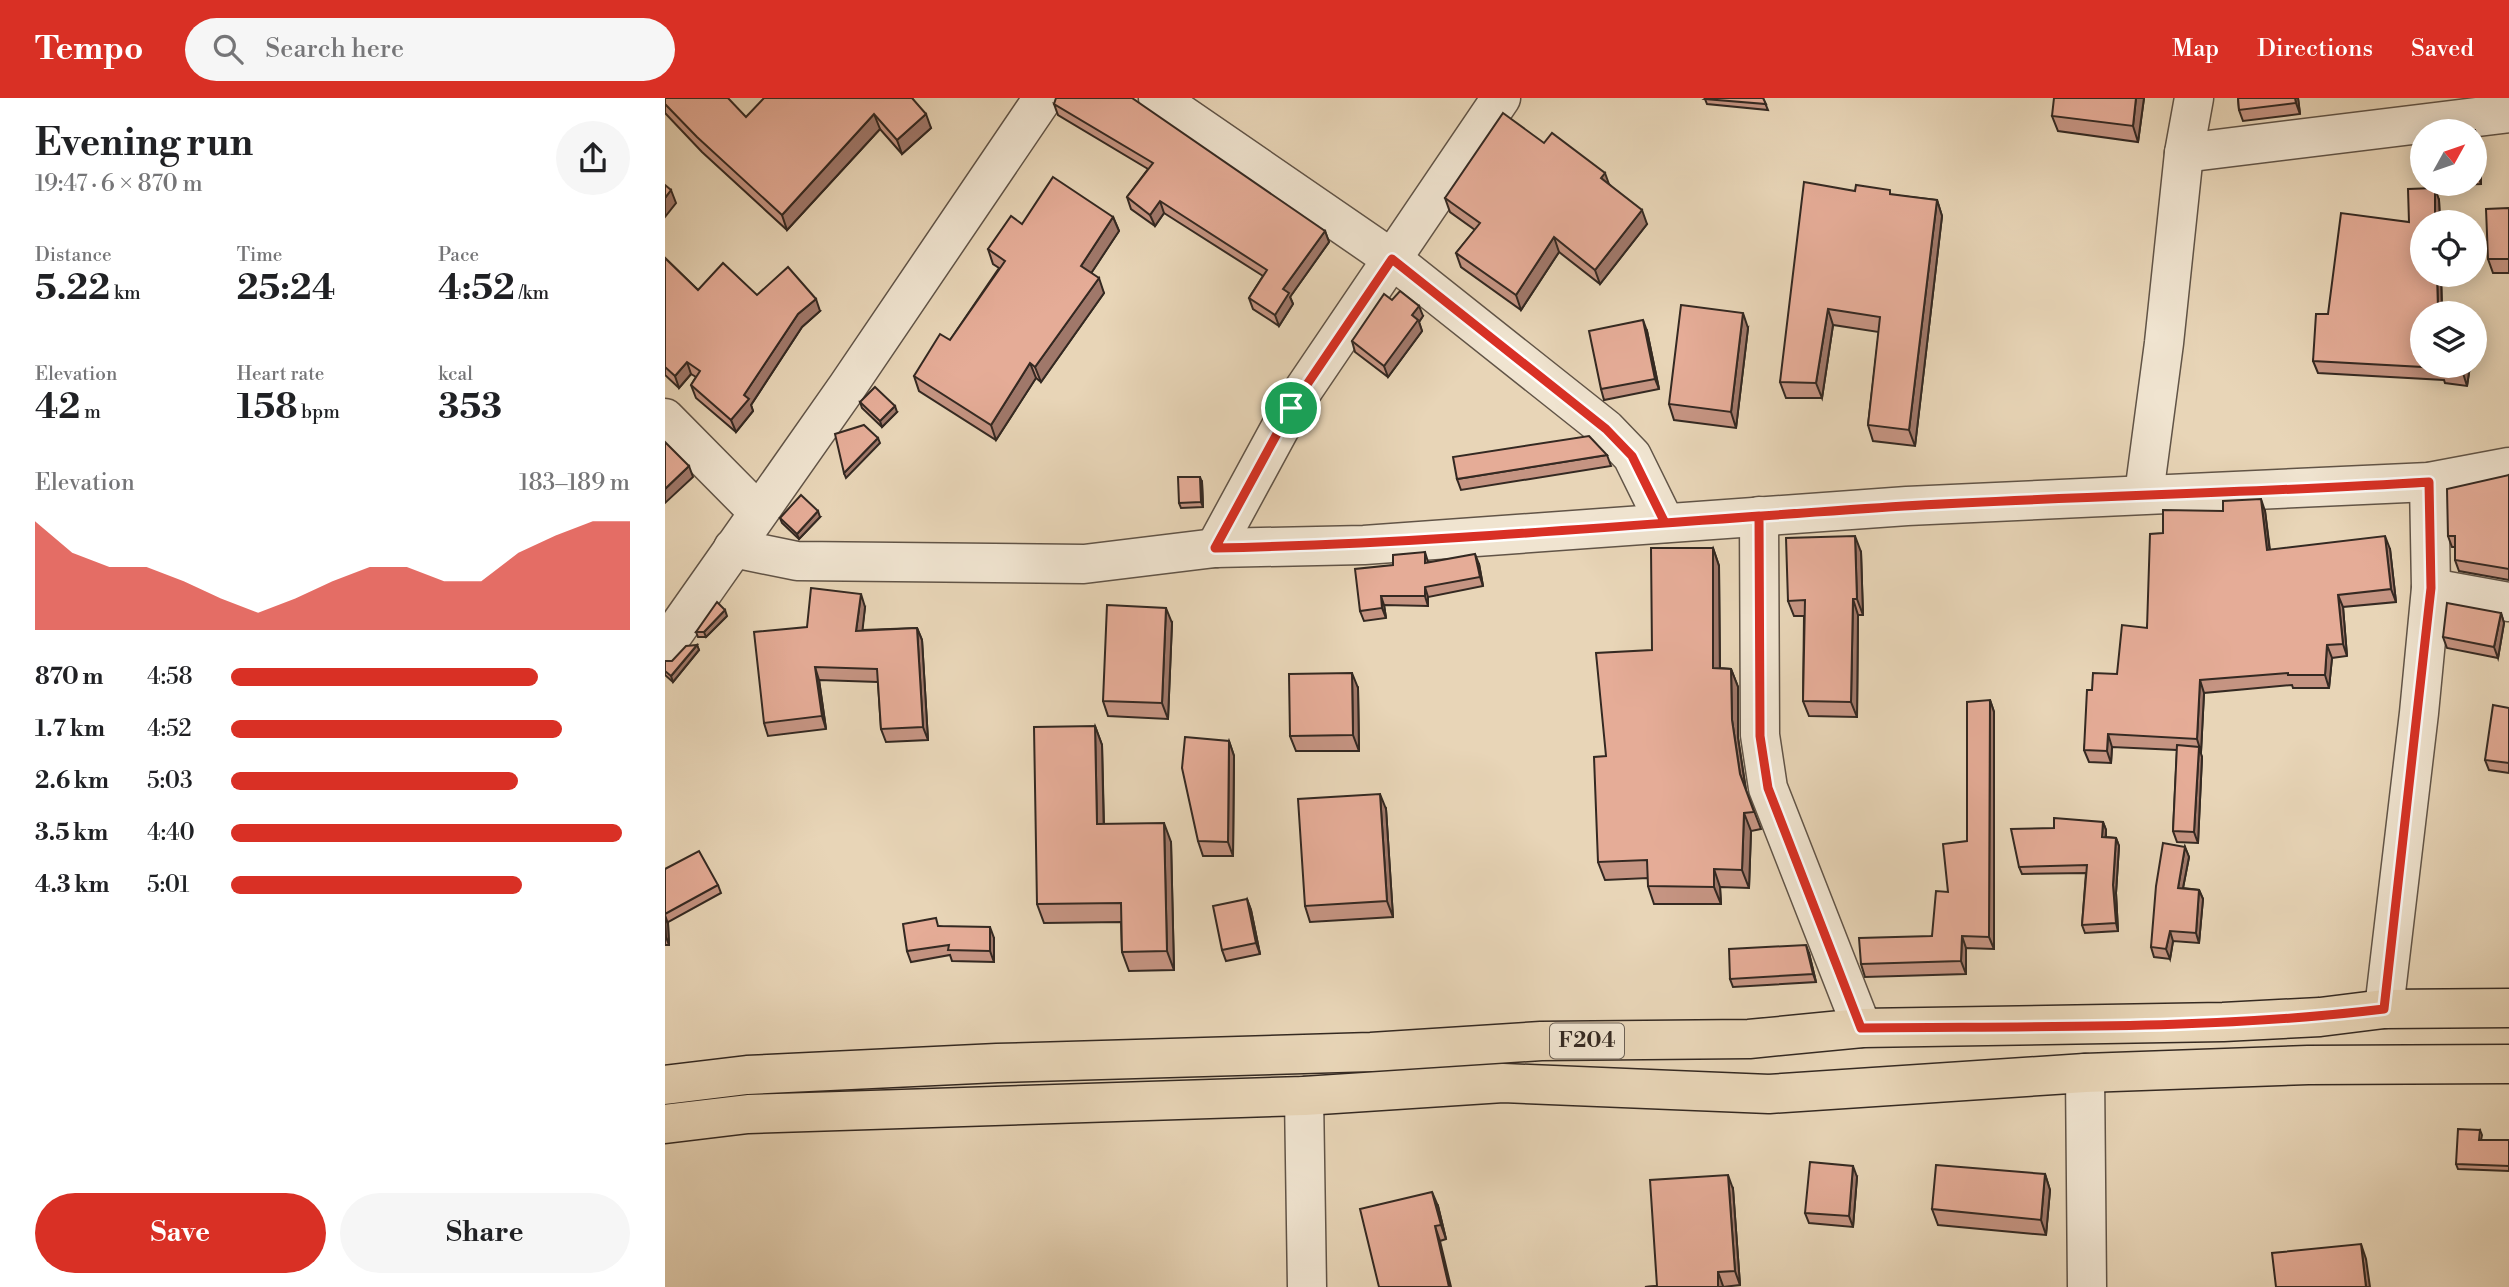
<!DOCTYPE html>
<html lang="en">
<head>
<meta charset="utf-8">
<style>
  body { margin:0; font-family:"Libre Bodoni",serif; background:#f6f6f6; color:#202124; height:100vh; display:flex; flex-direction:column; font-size:26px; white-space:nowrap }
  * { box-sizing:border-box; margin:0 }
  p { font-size:23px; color:#757577 }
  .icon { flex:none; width:38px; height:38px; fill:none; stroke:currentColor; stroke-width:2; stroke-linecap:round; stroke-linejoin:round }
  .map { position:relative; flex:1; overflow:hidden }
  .side { display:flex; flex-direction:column; background:#fff; width:665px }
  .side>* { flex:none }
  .needle { width:46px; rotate:50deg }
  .tools { position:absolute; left:1745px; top:21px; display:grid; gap:14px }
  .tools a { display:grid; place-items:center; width:77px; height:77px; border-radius:50%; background:#fff; box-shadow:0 4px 18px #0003; font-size:35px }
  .pin { position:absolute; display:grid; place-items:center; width:60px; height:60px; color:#fff; margin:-30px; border:4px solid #fff; border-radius:50%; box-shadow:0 2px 7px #0007 }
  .round { display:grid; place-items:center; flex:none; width:74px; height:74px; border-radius:37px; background:#f6f6f6 }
  .headline { display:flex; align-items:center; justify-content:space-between; height:119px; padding:0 35px }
  h1 { font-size:38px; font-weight:800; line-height:52px }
  .stats { display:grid; grid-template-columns:repeat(3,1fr); gap:10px; height:119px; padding:7px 35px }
  .stats div { display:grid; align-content:center }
  .stats b { font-size:35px; font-weight:800 }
  .stats small { font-size:19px; font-weight:400 }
  .stats p { font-size:19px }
  .chart { height:196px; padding:14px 35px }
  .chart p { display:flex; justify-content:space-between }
  .chart svg { width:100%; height:126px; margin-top:7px; fill:#d93025; opacity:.7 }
  .primary-button { display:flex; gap:14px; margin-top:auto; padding:14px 35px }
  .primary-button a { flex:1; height:80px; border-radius:42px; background:#d93025; color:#fff; font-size:28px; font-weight:800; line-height:80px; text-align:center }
  .primary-button a+a { background:#f6f6f6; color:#202124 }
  ul { padding:0 35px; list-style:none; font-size:23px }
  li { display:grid; grid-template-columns:112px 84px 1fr; align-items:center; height:52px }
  li i { height:18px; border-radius:9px; background:#d93025 }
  header { display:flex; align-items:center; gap:42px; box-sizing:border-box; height:98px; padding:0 35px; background:#d93025; color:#fff }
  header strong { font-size:33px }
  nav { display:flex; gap:38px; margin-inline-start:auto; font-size:24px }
  .search { width:490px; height:63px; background:#f6f6f6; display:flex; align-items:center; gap:18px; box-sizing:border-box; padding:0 24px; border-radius:38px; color:#757577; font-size:26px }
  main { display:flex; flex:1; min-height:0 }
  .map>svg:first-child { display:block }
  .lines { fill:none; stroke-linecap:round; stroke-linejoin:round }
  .minor-casing { stroke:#615447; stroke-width:41 }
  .major-casing { stroke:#342922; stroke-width:41 }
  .minor { stroke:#f0e4d0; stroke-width:38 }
  .major { stroke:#e8d5b7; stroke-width:38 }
  .wall { fill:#c59482; stroke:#342922; stroke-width:2 }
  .shaded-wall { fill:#a0786a; stroke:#342922; stroke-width:2 }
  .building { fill:#e5ac97; stroke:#342922; stroke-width:2 }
  .route-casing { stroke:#fff; stroke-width:14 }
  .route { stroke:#d93025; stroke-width:9 }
  .labels { text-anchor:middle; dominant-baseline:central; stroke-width:5; stroke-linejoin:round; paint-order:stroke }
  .shield { fill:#f0e4d0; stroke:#6c6156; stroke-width:2 }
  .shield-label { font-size:21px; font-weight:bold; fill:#342922 }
</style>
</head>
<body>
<header>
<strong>Tempo</strong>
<div class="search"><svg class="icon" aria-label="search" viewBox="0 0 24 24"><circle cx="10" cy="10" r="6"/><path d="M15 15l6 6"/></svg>Search here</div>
<nav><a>Map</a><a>Directions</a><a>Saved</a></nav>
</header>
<main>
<section class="side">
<div class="headline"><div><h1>Evening run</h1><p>19:47 · 6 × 870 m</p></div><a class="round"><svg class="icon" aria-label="share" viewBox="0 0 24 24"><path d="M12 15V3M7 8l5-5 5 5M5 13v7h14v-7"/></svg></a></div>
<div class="stats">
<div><p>Distance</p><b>5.22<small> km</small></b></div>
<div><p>Time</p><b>25:24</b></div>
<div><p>Pace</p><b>4:52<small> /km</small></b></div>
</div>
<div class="stats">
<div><p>Elevation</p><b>42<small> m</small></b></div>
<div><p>Heart rate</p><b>158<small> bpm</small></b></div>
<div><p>kcal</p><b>353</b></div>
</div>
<div class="chart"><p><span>Elevation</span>183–189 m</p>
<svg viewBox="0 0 160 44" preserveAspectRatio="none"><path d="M0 44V6L10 17L20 22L30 22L40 27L50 33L60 38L70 33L80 27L90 22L100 22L110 27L120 27L130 17L140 11L150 6L160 6V44z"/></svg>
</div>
<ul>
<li><b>870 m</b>4:58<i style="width:77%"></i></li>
<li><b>1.7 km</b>4:52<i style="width:83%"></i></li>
<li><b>2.6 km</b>5:03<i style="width:72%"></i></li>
<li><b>3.5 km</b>4:40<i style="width:98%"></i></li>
<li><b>4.3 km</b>5:01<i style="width:73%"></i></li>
</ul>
<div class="primary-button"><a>Save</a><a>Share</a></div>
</section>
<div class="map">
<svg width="1844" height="1189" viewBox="0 0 1844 1189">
  <rect width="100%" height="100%" fill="#e8d5b7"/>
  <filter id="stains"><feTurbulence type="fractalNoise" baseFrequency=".00286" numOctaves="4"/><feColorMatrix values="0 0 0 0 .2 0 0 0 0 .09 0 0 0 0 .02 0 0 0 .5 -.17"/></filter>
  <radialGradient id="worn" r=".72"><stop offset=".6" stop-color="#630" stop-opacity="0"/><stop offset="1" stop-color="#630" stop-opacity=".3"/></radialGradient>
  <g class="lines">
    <!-- minor casing -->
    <g class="minor-casing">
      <g id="minor">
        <path d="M493,0L727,161L941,331L967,358L1000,425"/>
        <path d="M1519,55L1844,15"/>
        <path d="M0,320L92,413"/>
        <path d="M1479,396L1499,245L1519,55L1529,0"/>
        <path d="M1094,418L1095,637L1103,690L1197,930"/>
        <path d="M68,450L132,463L419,466L550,450L699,447L1242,408L1764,384L1844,369"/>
        <path d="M550,450L626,310L836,0"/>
        <path d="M1766,490L1844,504"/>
        <path d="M0,548L182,289L378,0"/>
        <path d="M1719,911L1754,615L1766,490L1764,384"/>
        <path d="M1420,975L1422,1189"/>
        <path d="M639,998L642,1189"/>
      </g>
    </g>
    <!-- major casing -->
    <g class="major-casing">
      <g id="major">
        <path d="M0,987L82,977L332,965L706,954L876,943L1084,941L1197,930L1558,924L1655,919L1719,911L1844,910"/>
        <path d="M0,1026L83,1016L639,998L838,985L1104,996L1420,975L1643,967L1844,966"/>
      </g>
    </g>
    <!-- minor -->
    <use href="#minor" class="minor"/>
    <!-- major -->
    <use href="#major" class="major"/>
  </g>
  <!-- wall -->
  <g class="wall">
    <path d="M0,0L81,19L247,0L266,30L237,56L215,31L122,132L37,54L0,15Z"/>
    <path d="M1098,0L1103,12L1042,6L1040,1Z"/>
    <path d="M1479,0L1473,44L1393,33L1387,18Z"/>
    <path d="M1573,0H1633L1635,16L1578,23L1574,12Z"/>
    <path d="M389,6L660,133L664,144L625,199L628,206L614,228L588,211L584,200L598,178L499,115L490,128L466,111L462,99L483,71L393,17Z"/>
    <path d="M1810,32L1814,43L1816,86L1790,87L1789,86H1810Z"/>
    <path d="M879,45L944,86L982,126L935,186L894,154L856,212L796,169L791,155L810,132L785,114L780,100Z"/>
    <path d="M1190,93L1272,102L1277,118L1250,348L1208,343L1203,327L1214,234L1168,227L1157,300H1121L1115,284Z"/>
    <path d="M1774,102L1775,124H1757V177H1776L1777,211L1757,268H1805L1802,288L1780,285L1779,282L1653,275L1648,263L1663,216L1744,124Z"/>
    <path d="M1844,110V175H1828L1823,161Z"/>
    <path d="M448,119L454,133L426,175L439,195L376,284L371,280L331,342L254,293L249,278L285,242L334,170L328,166L323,151L357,126Z"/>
    <path d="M0,160L33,192L92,197L155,213L137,229L86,307L88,313L71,334L31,300L26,287L31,279L26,276L14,290L0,277Z"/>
    <path d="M727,202L758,218L754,224L757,233L723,279L690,254L687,243Z"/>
    <path d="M1083,230L1071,330L1009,322L1004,306Z"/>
    <path d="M982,233L994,291L939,302L936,291Z"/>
    <path d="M195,304L232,314L217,329L197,310Z"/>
    <path d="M942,357L946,368L796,392L792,381Z"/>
    <path d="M1844,377V482L1794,473L1790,462V449H1787L1783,438Z"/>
    <path d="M537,384L538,409L516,410L514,405Z"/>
    <path d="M1600,413L1605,452L1725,451L1731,504L1678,509L1682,558L1667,560L1664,590H1628L1627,587L1539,595L1536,654H1535L1537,659L1533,745L1512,744L1508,733L1512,652L1447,649L1446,665L1424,664L1419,652L1427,592L1452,576L1482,530L1498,435Z"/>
    <path d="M155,419L134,441L117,425L115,420Z"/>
    <path d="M1048,450L1054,468L1055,570L1066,571L1073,589V640L1081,692L1096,731L1086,733L1084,790L1055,789L1056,806H989L983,788V780L940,782L933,764L941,658Z"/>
    <path d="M760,454L763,464L814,466L818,488L763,499V508L719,507L721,520L699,523L695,513L728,467Z"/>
    <path d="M1196,454L1198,517H1193L1192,619L1144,618L1138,603L1139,518H1129L1123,503Z"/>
    <path d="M200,509L197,532L252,530L257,542L263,642L221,644L216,631L213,584L154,582L161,631L103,638L99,625L142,529Z"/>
    <path d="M1836,515L1839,525L1833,560L1782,550L1778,539Z"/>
    <path d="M62,518L41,539H33L31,534Z"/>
    <path d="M507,525L503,621L443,618L438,603Z"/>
    <path d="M32,547L34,552L8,584L0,577V563H7Z"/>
    <path d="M693,590L694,653H631L625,638Z"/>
    <path d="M1325,602L1329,614V851L1301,850V876L1200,879L1196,866L1267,838L1302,743Z"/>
    <path d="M1844,610V675L1824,672L1820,662Z"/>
    <path d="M430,628L437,647L439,726L506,744L509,872L464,873L457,854L456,824L379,825L372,806Z"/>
    <path d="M564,643L569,658L568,758H538L533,743Z"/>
    <path d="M721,711L728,819L645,824L640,808Z"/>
    <path d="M1438,724L1441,732V739L1451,740L1454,748L1451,795L1453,833L1420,835L1417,827L1421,775L1357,776L1354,769L1389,730Z"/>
    <path d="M1520,749L1524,759L1518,790L1534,792L1538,801L1534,845L1508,843L1505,861L1489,859L1486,849Z"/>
    <path d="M0,771L53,787L56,795L3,824L4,847H0Z"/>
    <path d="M582,801L586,812L595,856L561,863L557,852Z"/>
    <path d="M274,828L329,840V864L287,863L285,857L246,864L242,853Z"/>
    <path d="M1144,855L1151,884L1068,889L1065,881Z"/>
    <path d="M1815,1032L1817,1037L1816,1042H1844V1073L1793,1071L1791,1066Z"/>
    <path d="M1380,1076L1385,1092L1381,1137L1273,1127L1267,1111Z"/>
    <path d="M1192,1079L1188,1129L1144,1125L1140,1115Z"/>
    <path d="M1068,1091L1075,1187L1058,1189H980L992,1188Z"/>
    <path d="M773,1108L781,1141L775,1143L714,1189Z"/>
  </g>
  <!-- shaded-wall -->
  <g class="shaded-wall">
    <path d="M1471,0H1479L1473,44L1468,28Z"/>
    <path d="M1630,0H1633L1635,16L1631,5Z"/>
    <path d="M209,16L215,31L122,132L117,117Z"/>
    <path d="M261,16L266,30L237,56L232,42Z"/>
    <path d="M1810,32L1814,43L1816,86L1812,76Z"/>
    <path d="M940,75L945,89L936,80Z"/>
    <path d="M1770,90L1774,102L1775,124H1770Z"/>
    <path d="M6,92L11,105L0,119V100Z"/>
    <path d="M1272,102L1277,118L1250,348L1244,332Z"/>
    <path d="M495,103L499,115L490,128L485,117Z"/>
    <path d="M977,112L982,126L935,186L930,172Z"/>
    <path d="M448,119L454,133L421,183L416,168Z"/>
    <path d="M660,133L664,144L625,199L628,206L614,228L610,217L618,191Z"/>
    <path d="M889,139L894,154L856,212L851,197Z"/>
    <path d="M1772,177H1776L1777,215L1773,210Z"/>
    <path d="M434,180L439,195L376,284L370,269Z"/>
    <path d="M151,201L155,213L137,229L86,307L88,313L71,334L66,322L79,297L133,216Z"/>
    <path d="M754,208L758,218L754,224L757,233L723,279L719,268L747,217Z"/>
    <path d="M1163,211L1168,227L1157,300L1151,285Z"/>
    <path d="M1078,215L1083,230L1071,330L1066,314Z"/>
    <path d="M978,222L982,233L994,291L990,281Z"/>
    <path d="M22,264L26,276L14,290L10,278Z"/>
    <path d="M365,265L371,280L331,342L326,327Z"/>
    <path d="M1799,268H1805L1802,288L1798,275Z"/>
    <path d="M230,308L232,314L217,329L215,323Z"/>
    <path d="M213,340L215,345L181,380L179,375Z"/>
    <path d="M24,368L28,379L0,405V391Z"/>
    <path d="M535,379L537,384L538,409L536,404Z"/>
    <path d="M1596,401L1600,413L1606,465L1602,452Z"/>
    <path d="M153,413L155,419L134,441L132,436Z"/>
    <path d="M1190,438L1196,454L1198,517L1192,501Z"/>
    <path d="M1720,438L1725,451L1731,504L1726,491Z"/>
    <path d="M1048,450L1054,468L1055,588L1048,570Z"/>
    <path d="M810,456L814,466L818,488L815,479Z"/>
    <path d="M760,489L763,499V508L760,498Z"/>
    <path d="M196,496L200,509L196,546L191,533Z"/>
    <path d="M1673,497L1678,509L1682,558L1678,546Z"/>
    <path d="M716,498L719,507L721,520L717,510Z"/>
    <path d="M1188,501L1193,517L1192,619L1186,604Z"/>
    <path d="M501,510L507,525L503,621L497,605Z"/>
    <path d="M60,512L62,518L41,539L39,534Z"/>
    <path d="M1836,515L1839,525L1833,560L1829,549Z"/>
    <path d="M252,530L257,542L263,642L258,629Z"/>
    <path d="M32,547L34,552L8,584L6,578Z"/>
    <path d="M1662,547L1667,560L1664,590L1660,577Z"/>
    <path d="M150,569L154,582L161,631L157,618Z"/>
    <path d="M1066,571L1073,589V640L1081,693L1075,676L1067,622Z"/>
    <path d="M687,575L693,590L694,653L688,637Z"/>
    <path d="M1535,582L1539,595L1536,654L1532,641Z"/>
    <path d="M1325,602L1329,614V851L1324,839Z"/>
    <path d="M430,628L437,647L439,744L432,726Z"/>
    <path d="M1443,636L1447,649L1446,665L1442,653Z"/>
    <path d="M564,643L569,658L568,758L563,744Z"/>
    <path d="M1534,649L1537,659L1533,745L1529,734Z"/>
    <path d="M715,696L721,711L728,819L722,803Z"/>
    <path d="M1079,715L1086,733L1084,790L1077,772Z"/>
    <path d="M1438,724L1441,732L1440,747L1437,739Z"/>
    <path d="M499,725L506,744L509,872L502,853Z"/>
    <path d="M1451,740L1454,748L1451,795L1453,833L1451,825L1448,787Z"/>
    <path d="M1520,749L1524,759L1516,800L1513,790Z"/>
    <path d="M1049,771L1055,789L1056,806L1049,789Z"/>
    <path d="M1534,792L1538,801L1534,845L1531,835Z"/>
    <path d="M582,801L586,812L595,856L591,845Z"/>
    <path d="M0,817L3,826L4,847L1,839Z"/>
    <path d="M325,829L329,840V864L325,853Z"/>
    <path d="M1505,833L1508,843L1505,861L1501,851Z"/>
    <path d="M1297,838L1301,850V876L1296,863Z"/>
    <path d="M1141,847L1144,855L1151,884L1148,876Z"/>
    <path d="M1188,1068L1192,1079L1188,1129L1184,1118Z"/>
    <path d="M1380,1076L1385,1092L1381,1137L1376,1122Z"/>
    <path d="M1063,1077L1068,1091L1075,1187L1070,1173Z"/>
    <path d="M767,1094L773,1108L781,1141L776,1127Z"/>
    <path d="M770,1128L775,1143L786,1189H784Z"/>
    <path d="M1696,1146L1701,1161L1705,1189H1701Z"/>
    <path d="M1053,1174L1058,1188V1189H1053Z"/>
  </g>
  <!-- building -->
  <g class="building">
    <path d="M0,0H63L81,19L99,0H247L261,16L232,42L209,16L117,117L32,39L0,6Z"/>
    <path d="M391,0H467L660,133L618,191L624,195L610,217L584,200L602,172L495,103L485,117L462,99L488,65L389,6Z"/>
    <path d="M1042,0H1098L1101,6L1040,1Z"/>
    <path d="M1389,0H1471L1468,28L1387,18Z"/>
    <path d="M1573,0H1630L1631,5L1574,12Z"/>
    <path d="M838,15L879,45L887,35L940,75L936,80L977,112L930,172L889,139L851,197L791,155L815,125L780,100Z"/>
    <path d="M1810,32L1812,76H1810V33H1787Z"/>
    <path d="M388,79L448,119L416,168L434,180L370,269L365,265L326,327L249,278L275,236L285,242L340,163L323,151L346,118L357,126Z"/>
    <path d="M1139,84L1190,93L1191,87L1225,92V96L1272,102L1244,332L1203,327L1215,219L1163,211L1151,285L1115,284Z"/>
    <path d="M0,87L6,92L0,100Z"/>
    <path d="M1770,90V124H1757V177H1772L1773,210L1805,214V215H1757V268H1799L1798,275L1776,273V270L1648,263L1651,216H1663L1676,115L1744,124L1743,91Z"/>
    <path d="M1844,110V161H1823L1821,111Z"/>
    <path d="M0,160L33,192L58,165L92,197L123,169L151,201L133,216L79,297L84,301L66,322L26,287L35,273L22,264L10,278L0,269Z"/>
    <path d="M735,193L754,208L747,217L753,222L719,268L687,243L719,196L727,202Z"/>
    <path d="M1016,207L1078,215L1066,314L1004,306Z"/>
    <path d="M978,222L990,281L936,291L924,233Z"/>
    <path d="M210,289L230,308L215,323L195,304Z"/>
    <path d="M199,327L213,340L179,375L170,336Z"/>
    <path d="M924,338L942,357L792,381L788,359Z"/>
    <path d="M0,344L24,368L0,391Z"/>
    <path d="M1844,377V471L1790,462V438H1783L1782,391Z"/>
    <path d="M513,379H535L536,404L514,405Z"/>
    <path d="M136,397L153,413L132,436L115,420Z"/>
    <path d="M1596,401L1602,452L1720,438L1726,491L1673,497L1678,546L1662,547L1660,577H1623V575L1535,582L1532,641L1443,636L1442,653L1419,652L1422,592H1427L1428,575L1452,576L1457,527L1482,530L1485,436L1498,435V412L1558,413V403Z"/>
    <path d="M1190,438L1192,501H1188L1186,604L1138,603L1140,502L1123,503L1121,440Z"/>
    <path d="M986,450H1048V570L1066,571L1067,622L1075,676L1089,714L1079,715L1077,772L1049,771V789L983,788L982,762L933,764L929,659L941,658L931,555L987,552Z"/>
    <path d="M760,454V465L810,456L815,479L760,489V498H716L717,510L695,513L690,471L728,467V457Z"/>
    <path d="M146,490L196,496L191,533L252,530L258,629L216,631L212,571L150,569L157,618L99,625L89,534L142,529Z"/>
    <path d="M52,504L60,512L39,534H31Z"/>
    <path d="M1782,505L1836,515L1829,549L1778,539Z"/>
    <path d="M442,507L501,510L497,605L438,603Z"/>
    <path d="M32,547L6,578L0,573V563H7L21,548Z"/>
    <path d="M687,575L688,637L625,638L624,576Z"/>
    <path d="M1325,602L1324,839L1297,838L1296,863L1196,866L1194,840L1267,838L1271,793L1283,794L1278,746L1302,743V604Z"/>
    <path d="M1828,607L1844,610V665L1820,662Z"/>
    <path d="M430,628L432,726L499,725L502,853L457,854L456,805L372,806L369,629Z"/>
    <path d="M520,639L564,643L563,744L533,743L517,670Z"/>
    <path d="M1512,647L1534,649L1529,734L1508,733Z"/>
    <path d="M715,696L722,803L640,808L633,701Z"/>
    <path d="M1389,720L1438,724L1437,739L1451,740L1448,787L1451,825L1417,827L1422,767L1354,769L1346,731L1389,730Z"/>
    <path d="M1498,745L1520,749L1513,790L1534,792L1531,835L1505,833L1501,851L1486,849L1491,788Z"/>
    <path d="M34,753L53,787L0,816V771Z"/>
    <path d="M582,801L591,845L557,852L548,808Z"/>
    <path d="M271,820L273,828L325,829V853L283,852L284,847L242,853L238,826Z"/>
    <path d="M1141,847L1148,876L1065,881L1064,851Z"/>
    <path d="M1793,1031L1815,1032L1814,1042H1844V1068L1791,1066Z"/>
    <path d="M1145,1064L1188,1068L1184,1118L1140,1115Z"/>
    <path d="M1271,1067L1380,1076L1376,1122L1267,1111Z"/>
    <path d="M1063,1077L1070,1173L1053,1174V1189H980L992,1188L985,1082Z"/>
    <path d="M767,1094L776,1127L770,1128L784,1189H714L695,1111Z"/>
    <path d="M1696,1146L1701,1189H1611L1607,1155Z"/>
  </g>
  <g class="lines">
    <!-- route casing -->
    <g class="route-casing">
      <path id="route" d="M626,310L727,161L941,331L967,358L1000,425L1094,418L1095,638L1103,690L1196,930C1370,928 1547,932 1719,911L1766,490L1764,384C1589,395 1414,398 1239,408C1009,423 780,445 550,450L626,310"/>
    </g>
    <!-- route -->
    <use href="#route" class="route"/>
  </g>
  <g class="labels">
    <!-- shield labels -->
    <rect class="shield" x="885" y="925.5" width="74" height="35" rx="5"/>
    <g class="shield-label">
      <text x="922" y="943">F204</text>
    </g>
  </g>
  <rect width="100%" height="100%" filter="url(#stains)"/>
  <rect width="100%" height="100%" fill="url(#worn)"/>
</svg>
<div class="tools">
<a><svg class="needle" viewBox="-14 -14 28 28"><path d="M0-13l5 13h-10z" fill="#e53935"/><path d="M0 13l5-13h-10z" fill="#757577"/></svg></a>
<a><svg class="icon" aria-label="locate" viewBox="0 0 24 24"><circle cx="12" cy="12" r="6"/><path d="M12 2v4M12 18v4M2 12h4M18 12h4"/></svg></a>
<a><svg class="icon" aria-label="layers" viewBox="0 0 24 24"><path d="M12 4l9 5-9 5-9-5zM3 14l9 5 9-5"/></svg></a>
</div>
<div class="pin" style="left:626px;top:310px;background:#1e9e55"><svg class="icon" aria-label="arrive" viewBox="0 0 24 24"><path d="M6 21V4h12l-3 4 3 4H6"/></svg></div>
</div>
</main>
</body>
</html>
